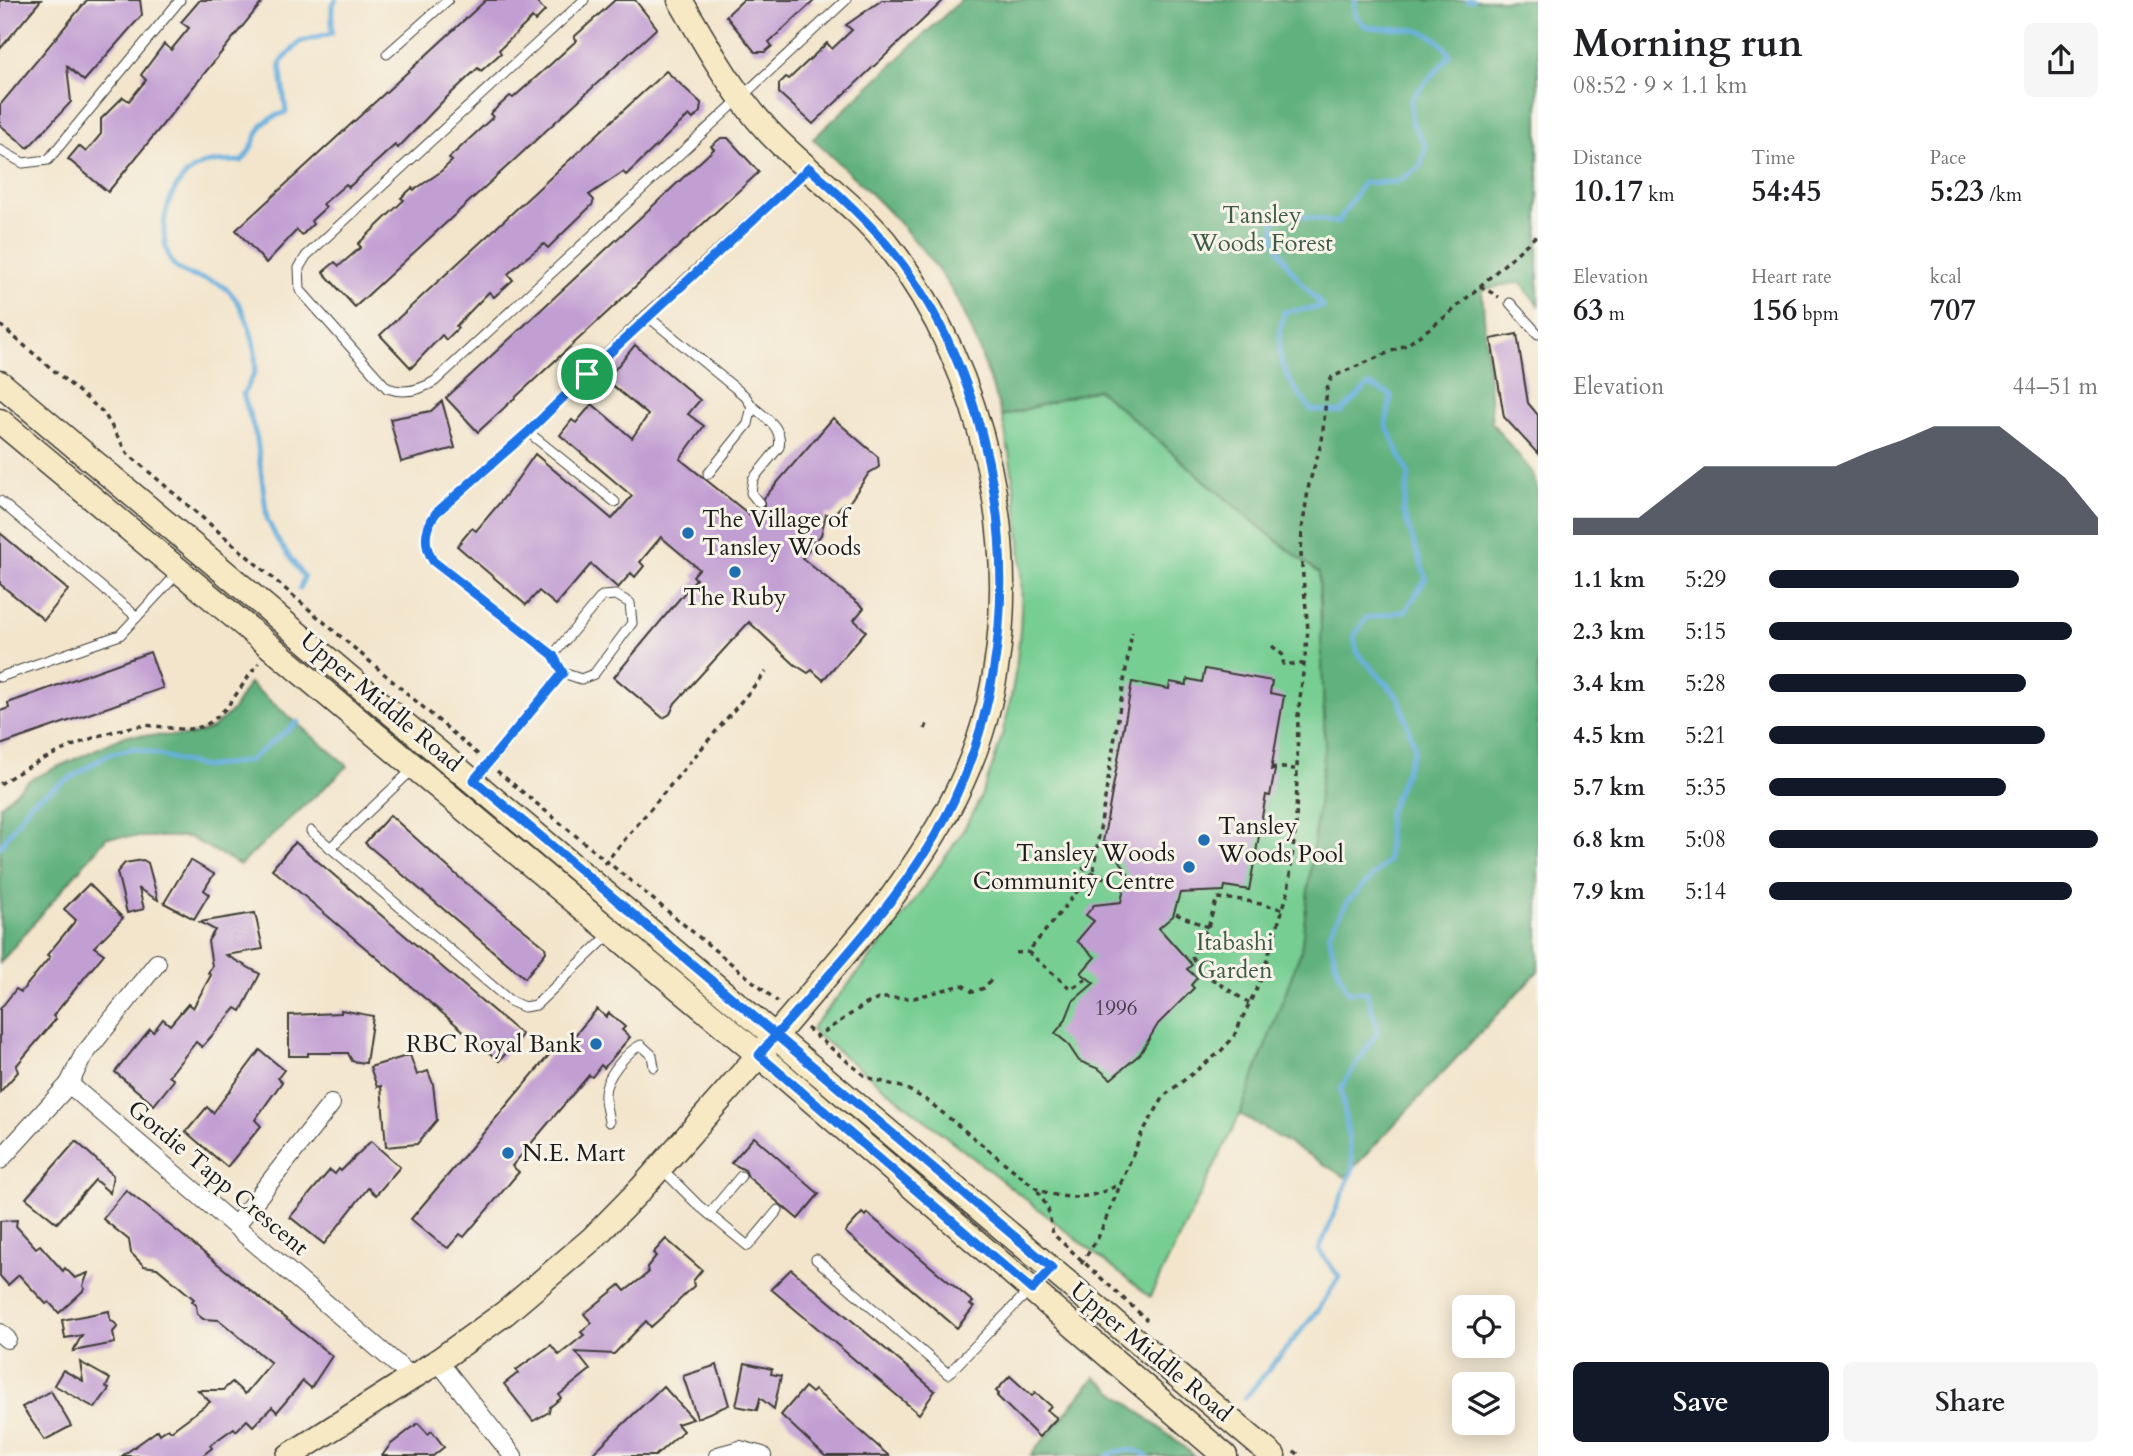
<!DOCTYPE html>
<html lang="en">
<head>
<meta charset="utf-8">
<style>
  body { margin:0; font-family:Cardo,serif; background:#f6f6f6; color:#202124; height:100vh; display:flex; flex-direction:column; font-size:26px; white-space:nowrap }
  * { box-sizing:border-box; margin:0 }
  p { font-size:23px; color:#757577 }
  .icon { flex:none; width:38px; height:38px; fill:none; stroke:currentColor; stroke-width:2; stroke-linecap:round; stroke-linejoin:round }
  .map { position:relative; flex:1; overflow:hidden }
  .panel { display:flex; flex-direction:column; background:#fff; width:595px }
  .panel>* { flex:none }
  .buttons { position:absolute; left:1452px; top:1295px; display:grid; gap:14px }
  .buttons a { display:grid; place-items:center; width:63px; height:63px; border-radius:10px; background:#fff; box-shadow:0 4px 18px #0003; font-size:35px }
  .pin { position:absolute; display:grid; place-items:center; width:60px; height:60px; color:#fff; margin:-30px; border:4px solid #fff; border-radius:50%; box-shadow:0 2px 7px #0007 }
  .round { display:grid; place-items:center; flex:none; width:74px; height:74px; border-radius:10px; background:#f6f6f6 }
  .headline { display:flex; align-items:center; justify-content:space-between; height:119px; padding:0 35px }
  h1 { font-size:38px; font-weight:800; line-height:52px }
  .figures { display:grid; grid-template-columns:repeat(3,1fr); gap:10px; height:119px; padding:7px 35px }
  .figures div { display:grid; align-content:center }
  .figures b { font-size:30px; font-weight:800 }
  .figures small { font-size:19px; font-weight:400 }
  .figures p { font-size:19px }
  .chart { height:196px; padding:14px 35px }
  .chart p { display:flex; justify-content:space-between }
  .chart svg { width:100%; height:126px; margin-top:7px; fill:#111827; opacity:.7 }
  .button { display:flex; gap:14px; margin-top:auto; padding:14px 35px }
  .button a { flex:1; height:80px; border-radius:10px; background:#111827; color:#fff; font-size:28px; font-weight:800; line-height:80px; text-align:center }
  .button a+a { background:#f6f6f6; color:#202124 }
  ul { padding:0 35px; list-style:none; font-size:23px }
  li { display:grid; grid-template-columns:112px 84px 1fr; align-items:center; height:52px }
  li i { height:18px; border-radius:9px; background:#111827 }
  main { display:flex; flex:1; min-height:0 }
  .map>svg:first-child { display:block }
  .green { fill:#77ce93; stroke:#4a7558; stroke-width:2 }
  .forest { fill:#61b17d; stroke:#3e664c; stroke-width:2 }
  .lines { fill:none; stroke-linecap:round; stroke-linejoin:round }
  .stream { stroke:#66aedd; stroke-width:5 }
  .building { fill:#c29fd3 }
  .lane-casing { stroke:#3c3a36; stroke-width:11 }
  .street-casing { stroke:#3c3a36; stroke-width:20 }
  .secondary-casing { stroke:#3c3a36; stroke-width:27 }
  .path { stroke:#3c3a36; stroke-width:3.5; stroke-dasharray:5 5; stroke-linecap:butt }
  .lane { stroke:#fff; stroke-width:9 }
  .street { stroke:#fff; stroke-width:18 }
  .secondary { stroke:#f6e9c3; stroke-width:24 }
  .route-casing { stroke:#fff; stroke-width:14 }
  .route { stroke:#1a73e8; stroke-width:9 }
  .poi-dot { fill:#1f6fb2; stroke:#f7f3e8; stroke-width:2.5 }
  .labels { text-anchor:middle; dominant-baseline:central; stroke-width:6; stroke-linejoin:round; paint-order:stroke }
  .number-label { font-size:21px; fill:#463d4a }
  .park-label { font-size:24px; fill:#3c5a46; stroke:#f7f3e8 }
  .poi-label { font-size:24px; fill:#1c1c1c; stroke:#f7f3e8; text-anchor:start }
  .street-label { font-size:24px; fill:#1c1c1c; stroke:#f7f3e8 }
</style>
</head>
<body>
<main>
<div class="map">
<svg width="1538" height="1456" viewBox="0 0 1538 1456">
  <rect width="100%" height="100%" fill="#f7f3e8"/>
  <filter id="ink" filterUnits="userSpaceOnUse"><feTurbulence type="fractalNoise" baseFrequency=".0143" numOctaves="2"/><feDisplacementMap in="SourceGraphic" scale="14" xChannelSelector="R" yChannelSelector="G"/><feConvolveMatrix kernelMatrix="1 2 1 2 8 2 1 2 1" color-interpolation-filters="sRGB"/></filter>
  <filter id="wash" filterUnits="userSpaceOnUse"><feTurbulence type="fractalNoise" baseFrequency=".00686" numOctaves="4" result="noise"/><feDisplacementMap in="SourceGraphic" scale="28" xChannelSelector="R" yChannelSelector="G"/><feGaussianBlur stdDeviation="1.57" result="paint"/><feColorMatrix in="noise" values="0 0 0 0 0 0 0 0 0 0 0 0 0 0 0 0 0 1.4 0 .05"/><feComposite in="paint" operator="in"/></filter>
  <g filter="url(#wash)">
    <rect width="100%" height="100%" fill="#f3e5cc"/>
    <!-- green -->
    <path class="green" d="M1097,389C1172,450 1241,517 1319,572L1325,746L1301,951L1240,1114L1150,1297L812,1031L813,1026C856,976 897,927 934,873C951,849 970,823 981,796C1033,671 1029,546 1002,416Z"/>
    <!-- forest -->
    <g class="forest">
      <path d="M961,0H1538V305L1520,282L1482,290L1492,423L1532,472L1538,491V971L1345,1177L1240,1114L1301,951L1325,746L1319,573C1242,516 1172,450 1097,389L1002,416C987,373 973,322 947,283C910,228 861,184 813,139Z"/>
      <path d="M249,683L348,766L240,865L189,837H107L0,963V806L29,780L127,735L188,736L211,729L233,710Z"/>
      <path d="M1095,1377L1195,1456H1030Z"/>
    </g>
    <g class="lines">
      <!-- stream -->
      <g class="stream">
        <path d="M1467,0H1473"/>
        <path d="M300,588L304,577L277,539L267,519L257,439L243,394C247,387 254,377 255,370C258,343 243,296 219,284C203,276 181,278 171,261C154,229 169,176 204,164C215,160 231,162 242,161C263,137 249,124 286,112L280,63L300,42L332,33V5L336,0"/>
        <path d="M0,847L31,802L109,754L134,748L203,767L248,761L298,722"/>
        <path d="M1245,1398L1319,1309L1339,1277L1319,1250L1353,1168L1341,1088L1378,1031L1367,992H1348L1336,965L1329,934L1347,902L1388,861V815L1415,748L1399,698L1357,652L1354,636L1366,618L1406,611L1426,578L1403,511L1409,475L1386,425L1391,395L1369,385L1341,412L1311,410C1282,372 1273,360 1284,312L1323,307C1304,285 1270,253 1274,222L1286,213L1338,223L1363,183L1396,182L1420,167L1426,146L1412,123L1411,99L1450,55C1427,19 1402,33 1365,26L1354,13L1355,0"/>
        <path d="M1107,1456C1119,1449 1136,1447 1147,1456"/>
      </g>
    </g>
    <g id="blocks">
      <!-- building -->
      <g class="building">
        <path d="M0,0H41L0,49Z"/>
        <path d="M87,0H140L142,15L84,81L67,66L71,102L28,148L0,125V105Z"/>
        <path d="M200,0H264L108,192L68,159L79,146L86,152L101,134V119L123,97L129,101L146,80L141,75L164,44L171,50L189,28L181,22Z"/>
        <path d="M486,0H535L545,11L535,21L532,18L499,50L501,53L481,71L478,68L444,100L398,148L395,145L349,187L346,184L323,204L326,207L311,221L313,224L302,235L297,230L266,263L236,230Z"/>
        <path d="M615,0H635L657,28L355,307L323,272L335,262L339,266L361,247L358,244L404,200L401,198L412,188L414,190L439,173L452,161L449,158L493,117L490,114L510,96L513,98L552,63L577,40L574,37Z"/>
        <path d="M743,0H815L769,42L772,46L765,52H755L726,16Z"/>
        <path d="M882,0H944L813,124L779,93V84L786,77L789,79L827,43L832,49L852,30L846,25Z"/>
        <path d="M666,71L701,103L700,112L693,119L689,115L626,175L623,172L589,195L594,200L592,205L558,238L548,248L544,244L522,261L508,274L513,280L494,297L489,292L456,326L458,328L446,340L442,335L411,368L380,335Z"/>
        <path d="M721,138H728L759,172L478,432L446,398L714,149L711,146Z"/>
        <path d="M1517,334L1528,403L1538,415V454L1504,417L1491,339Z"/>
        <path d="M635,345L700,400L688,414L704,426L680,459L750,515L755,509L764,508V498L833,418L878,457L879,467L869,473L849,503H844L833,515L826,514L821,535L816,541L809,542V550L802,558L864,608L854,620L866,631L823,680L812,670L808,673L794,664L749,622L675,703L670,714L663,718L614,677L696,579L693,576L699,569L661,537L640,562L644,566L635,577L631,573L618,588L591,564L556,605L539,591L526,605L457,546L472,528L476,531L507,494L535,454L612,519L632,496L560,435L572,420L576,423L592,404L632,438L648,415L606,380Z"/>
        <path d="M442,401L455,448L401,462L390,419L431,411Z"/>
        <path d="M0,533L68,590L44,620L0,584Z"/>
        <path d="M150,652L163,688L0,745V711L9,708L8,703Z"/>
        <path d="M1205,669L1272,681L1270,693L1284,696L1271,770H1275L1270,796L1266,795L1262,817L1266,827L1259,836L1249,890L1225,886L1224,891L1180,893L1173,916L1159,928L1192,965L1187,969L1197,978L1191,985L1194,988L1158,1024L1140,1054L1111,1079L1099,1069L1079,1061L1067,1043L1055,1033L1065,1021L1073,1001L1094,983L1081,973L1095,957L1077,941L1094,921L1086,915L1094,905L1121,902L1124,888L1131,879L1117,856L1119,845L1103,842L1132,682L1169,689L1170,682L1186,685L1188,679L1202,682Z"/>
        <path d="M390,815L460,878L545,947L546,952L525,978L365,843Z"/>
        <path d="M295,842L522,1035L499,1061L272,869Z"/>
        <path d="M143,860L148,863L158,900L139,889L144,909L127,913L117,872L125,863Z"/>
        <path d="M190,860L214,874L204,890L209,894L194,919L164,903Z"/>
        <path d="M89,884L123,918L94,947L104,954L53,1016L56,1019L16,1066L18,1072L0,1092V1009L16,989L21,992L50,957L47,955L76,920L64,909Z"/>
        <path d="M255,913L263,949L226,955L260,974L241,1011L236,1008L202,1047L196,1042L169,1076L174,1080L154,1105L115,1072L150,1029L153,1032L163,1019L170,1025L188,1004L193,1008L211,975L208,973L212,966L208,941L215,930L200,922Z"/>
        <path d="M597,1009L606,1017L609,1013L625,1027L622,1030L630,1037L604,1068L601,1065L592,1077L589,1075L512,1166L519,1172L464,1237L460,1234L448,1248L436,1240L411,1219L560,1042L565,1047Z"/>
        <path d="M341,1010L373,1016L366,1063L352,1061L348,1053H308V1056H289V1015L341,1013Z"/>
        <path d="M260,1050L284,1070L278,1078L282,1082L255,1120L261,1126L227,1167L186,1132L207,1107L213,1113Z"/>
        <path d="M410,1055L417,1075L428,1071L433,1084L437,1120L417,1144L386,1147L381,1086L377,1087L370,1067Z"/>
        <path d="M754,1137L819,1194L798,1219L748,1177L745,1170L731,1163Z"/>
        <path d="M76,1141L113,1175L110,1193L95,1180L57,1223L26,1198Z"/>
        <path d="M371,1141L400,1167L376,1195L368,1188L324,1244L290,1217L330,1170L335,1174L339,1169L341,1171Z"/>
        <path d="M126,1190L332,1356L311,1388L303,1381L277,1412L272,1407L253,1426L247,1420L236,1431L234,1428L210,1445L212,1448L202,1456H122L158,1430L160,1434L168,1428L171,1431L210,1402L198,1390H223L232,1382L245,1394L271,1363L219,1320L203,1319L197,1314L196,1305L192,1301L194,1299L157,1268L144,1266L131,1253L129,1240L103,1219Z"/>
        <path d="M862,1213L865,1216L867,1213L973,1302L970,1305L974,1307L957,1328L845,1232Z"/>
        <path d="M17,1220L16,1226L36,1248L40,1245L63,1271L65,1268L75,1278L88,1273L83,1286L85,1289L59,1313L49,1302L46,1304L19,1275L8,1285L0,1276V1221Z"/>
        <path d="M666,1239L702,1270L693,1281L694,1286L661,1318L651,1327L646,1321L614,1354L576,1352L590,1370L559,1395L561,1398L550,1407L549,1412L533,1421L504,1384L518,1373L516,1370L551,1345L559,1355L584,1335L581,1332L592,1323L584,1314L620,1285L625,1291L648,1273L647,1267L656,1256L653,1253Z"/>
        <path d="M791,1269L935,1391L919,1414L771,1289Z"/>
        <path d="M109,1311L110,1319L118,1326L113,1332L115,1343L73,1351L82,1335L65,1338L62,1320Z"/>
        <path d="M80,1362L110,1379L106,1387L109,1389L95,1408L54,1385L63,1370L83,1381Z"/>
        <path d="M745,1363L772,1369L771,1374L781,1376L774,1409L760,1398L757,1410L736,1406Z"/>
        <path d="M717,1365L729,1405L697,1418L683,1376Z"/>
        <path d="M1010,1376L1032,1396L1035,1392L1051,1406L1047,1410L1057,1418L1039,1437L997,1396L999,1394L996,1391Z"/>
        <path d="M663,1386L693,1419L677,1424L683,1431L655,1456H590Z"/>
        <path d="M805,1387L812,1393L815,1390L889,1456H825L781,1415Z"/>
        <path d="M51,1391L71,1426L45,1440L22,1407Z"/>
        <path d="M418,1423L428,1434L432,1431L444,1447L433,1456H382L390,1445Z"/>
      </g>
    </g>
  </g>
  <g filter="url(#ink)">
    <use href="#blocks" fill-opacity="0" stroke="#3c3a36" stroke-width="2"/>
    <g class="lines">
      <!-- lane casing -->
      <g class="lane-casing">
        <g id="lane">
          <path d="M584,0L306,256L299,268L300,290L387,388C404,394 419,391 435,381L846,0"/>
          <path d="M387,54L448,0"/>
          <path d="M0,150L23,163L48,160L180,0"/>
          <path d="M1510,303L1538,334"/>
          <path d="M646,315L806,171"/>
          <path d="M752,406C766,418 783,427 779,447L753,479L751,493L759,503"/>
          <path d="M528,432L646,315L745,396L752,406L748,424L708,474"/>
          <path d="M0,501L137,617"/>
          <path d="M563,673L553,655L433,561C423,544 424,529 436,514L528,432L615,502"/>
          <path d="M0,677L120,635L178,573"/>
          <path d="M474,781L563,673L581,679L594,674L632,623L630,603L616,595L602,596L553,655"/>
          <path d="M311,831L510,1001L524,1007L536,1005L611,933"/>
          <path d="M330,848L412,770"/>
          <path d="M609,1122C608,1113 604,1102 605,1094C605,1078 627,1051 641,1045L652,1055L654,1067"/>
          <path d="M661,1168L698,1205L748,1246L778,1210"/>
          <path d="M709,1214L741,1176"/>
          <path d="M816,1259L948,1374L1050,1269"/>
        </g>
      </g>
      <!-- street casing -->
      <g class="street-casing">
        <g id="street">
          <path d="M69,1084L83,1056L157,963"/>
          <path d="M0,1160L69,1084L412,1377"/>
          <path d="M236,1225L331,1104"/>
          <path d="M0,1333L7,1339"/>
          <path d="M438,1361L513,1456"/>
          <path d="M718,1456L740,1450L762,1456"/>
        </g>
      </g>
      <!-- secondary casing -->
      <g class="secondary-casing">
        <g id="secondary">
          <path d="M0,383L1273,1456"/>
          <path d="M0,421L759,1055L1225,1456"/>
          <path d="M289,1456L438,1361L505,1313L592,1239L641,1189L759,1055L883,909C930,846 971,781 989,704C1025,552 985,371 890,248C855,203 807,173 768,131C732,92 707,46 680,0"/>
        </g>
      </g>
      <!-- path -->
      <g class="path">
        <path d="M1480,286L1499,297"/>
        <path d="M0,325L104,413L127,453L481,757"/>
        <path d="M1272,646L1284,656L1283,664H1303"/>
        <path d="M925,729L927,724"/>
        <path d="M1271,767L1295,769"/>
        <path d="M497,771L778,1002"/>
        <path d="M0,784C36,760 96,732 139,726C162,723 185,736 207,724C230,711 242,682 259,663"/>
        <path d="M604,864L766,672"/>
        <path d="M1082,867L1122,887"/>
        <path d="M1176,914L1208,927"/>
        <path d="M1016,953L1028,952"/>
        <path d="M1086,979L1071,989L1028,952L1093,872L1132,632"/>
        <path d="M1249,1003L1204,974L1191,956L1208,927L1217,898L1243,900L1282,909"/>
        <path d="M807,1028L866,1077L905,1088L928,1101L1037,1189C1066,1202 1095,1199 1123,1182"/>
        <path d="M815,1038L866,1004L881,998H914L962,985L973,992L984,988L994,977"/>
        <path d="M1038,1191L1048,1209L1053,1234L1147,1320"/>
        <path d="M1081,1264L1098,1238L1142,1133L1165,1095L1220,1052L1233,1038L1261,979L1288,892L1296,824L1298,716L1308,630L1301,555L1302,530L1309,484L1322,441L1327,388L1332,377L1408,344L1449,314L1538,234"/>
        <path d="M1294,1451L1301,1456"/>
      </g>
      <!-- lane -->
      <use href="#lane" class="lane"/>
      <!-- street -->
      <use href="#street" class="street"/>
      <!-- secondary -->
      <use href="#secondary" class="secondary"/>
    </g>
  </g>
  <g class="lines" filter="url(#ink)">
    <!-- route casing -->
    <g class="route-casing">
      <path id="route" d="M587,374L528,432L436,513C424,529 423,544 433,561L553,655L563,673L474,780L776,1035L759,1055L1032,1290L1052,1268L776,1035C840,962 913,887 954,800C1029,641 1012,430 916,284C888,240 848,202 809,168L587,374"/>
    </g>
    <!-- route -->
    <use href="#route" class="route"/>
  </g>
  <!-- markers -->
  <g class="poi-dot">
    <circle cx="688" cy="533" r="7"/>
    <circle cx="735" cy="572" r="7"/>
    <circle cx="1204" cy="840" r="7"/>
    <circle cx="1189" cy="867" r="7"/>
    <circle cx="596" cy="1044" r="7"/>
    <circle cx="508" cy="1153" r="7"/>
  </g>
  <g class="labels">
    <!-- number labels -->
    <g class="number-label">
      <text x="1116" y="1008">1996</text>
    </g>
    <!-- park labels -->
    <g class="park-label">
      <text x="1262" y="215">Tansley<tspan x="1262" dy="28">Woods Forest</tspan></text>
      <text x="1235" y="942">Itabashi<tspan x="1235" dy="28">Garden</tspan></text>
    </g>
    <!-- poi labels -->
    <g class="poi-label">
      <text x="702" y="519">The Village of<tspan x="702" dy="28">Tansley Woods</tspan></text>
      <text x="735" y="597" text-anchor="middle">The Ruby</text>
      <text x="1218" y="826">Tansley<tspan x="1218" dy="28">Woods Pool</tspan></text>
      <text x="1175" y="853" text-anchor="end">Tansley Woods<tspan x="1175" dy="28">Community Centre</tspan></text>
      <text x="582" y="1044" text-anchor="end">RBC Royal Bank</text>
      <text x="522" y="1153">N.E. Mart</text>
    </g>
    <!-- street labels -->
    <g class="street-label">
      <text transform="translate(381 702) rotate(40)">Upper Middle Road</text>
      <text transform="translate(218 1178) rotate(40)">Gordie Tapp Crescent</text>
      <text transform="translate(1151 1352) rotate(40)">Upper Middle Road</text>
    </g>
  </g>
</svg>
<div class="buttons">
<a><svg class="icon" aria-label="locate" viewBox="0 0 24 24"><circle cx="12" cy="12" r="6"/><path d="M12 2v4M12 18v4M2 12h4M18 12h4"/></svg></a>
<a><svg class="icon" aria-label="layers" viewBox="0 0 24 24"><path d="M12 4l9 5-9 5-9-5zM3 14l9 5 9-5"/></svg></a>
</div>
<div class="pin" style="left:587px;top:374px;background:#1e9e55"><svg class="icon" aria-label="arrive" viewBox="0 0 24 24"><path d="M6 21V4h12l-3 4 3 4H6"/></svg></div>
</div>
<section class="panel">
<div class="headline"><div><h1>Morning run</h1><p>08:52 · 9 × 1.1 km</p></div><a class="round"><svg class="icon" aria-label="share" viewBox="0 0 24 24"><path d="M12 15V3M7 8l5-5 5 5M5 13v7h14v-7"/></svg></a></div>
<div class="figures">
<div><p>Distance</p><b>10.17<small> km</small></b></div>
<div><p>Time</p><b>54:45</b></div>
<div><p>Pace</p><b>5:23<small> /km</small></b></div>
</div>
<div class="figures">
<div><p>Elevation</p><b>63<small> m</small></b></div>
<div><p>Heart rate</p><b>156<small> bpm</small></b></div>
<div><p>kcal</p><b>707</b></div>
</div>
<div class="chart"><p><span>Elevation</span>44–51 m</p>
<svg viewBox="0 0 160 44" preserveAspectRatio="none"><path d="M0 44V38L10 38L20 38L30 29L40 20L50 20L60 20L70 20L80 20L90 15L100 11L110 6L120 6L130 6L140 15L150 24L160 38V44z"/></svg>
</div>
<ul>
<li><b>1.1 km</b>5:29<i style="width:76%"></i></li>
<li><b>2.3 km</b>5:15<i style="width:92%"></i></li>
<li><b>3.4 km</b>5:28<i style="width:78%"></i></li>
<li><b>4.5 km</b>5:21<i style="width:84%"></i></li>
<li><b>5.7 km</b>5:35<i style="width:72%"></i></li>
<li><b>6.8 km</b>5:08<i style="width:100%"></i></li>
<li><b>7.9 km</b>5:14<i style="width:92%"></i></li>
</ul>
<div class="button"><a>Save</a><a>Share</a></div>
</section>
</main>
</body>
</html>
